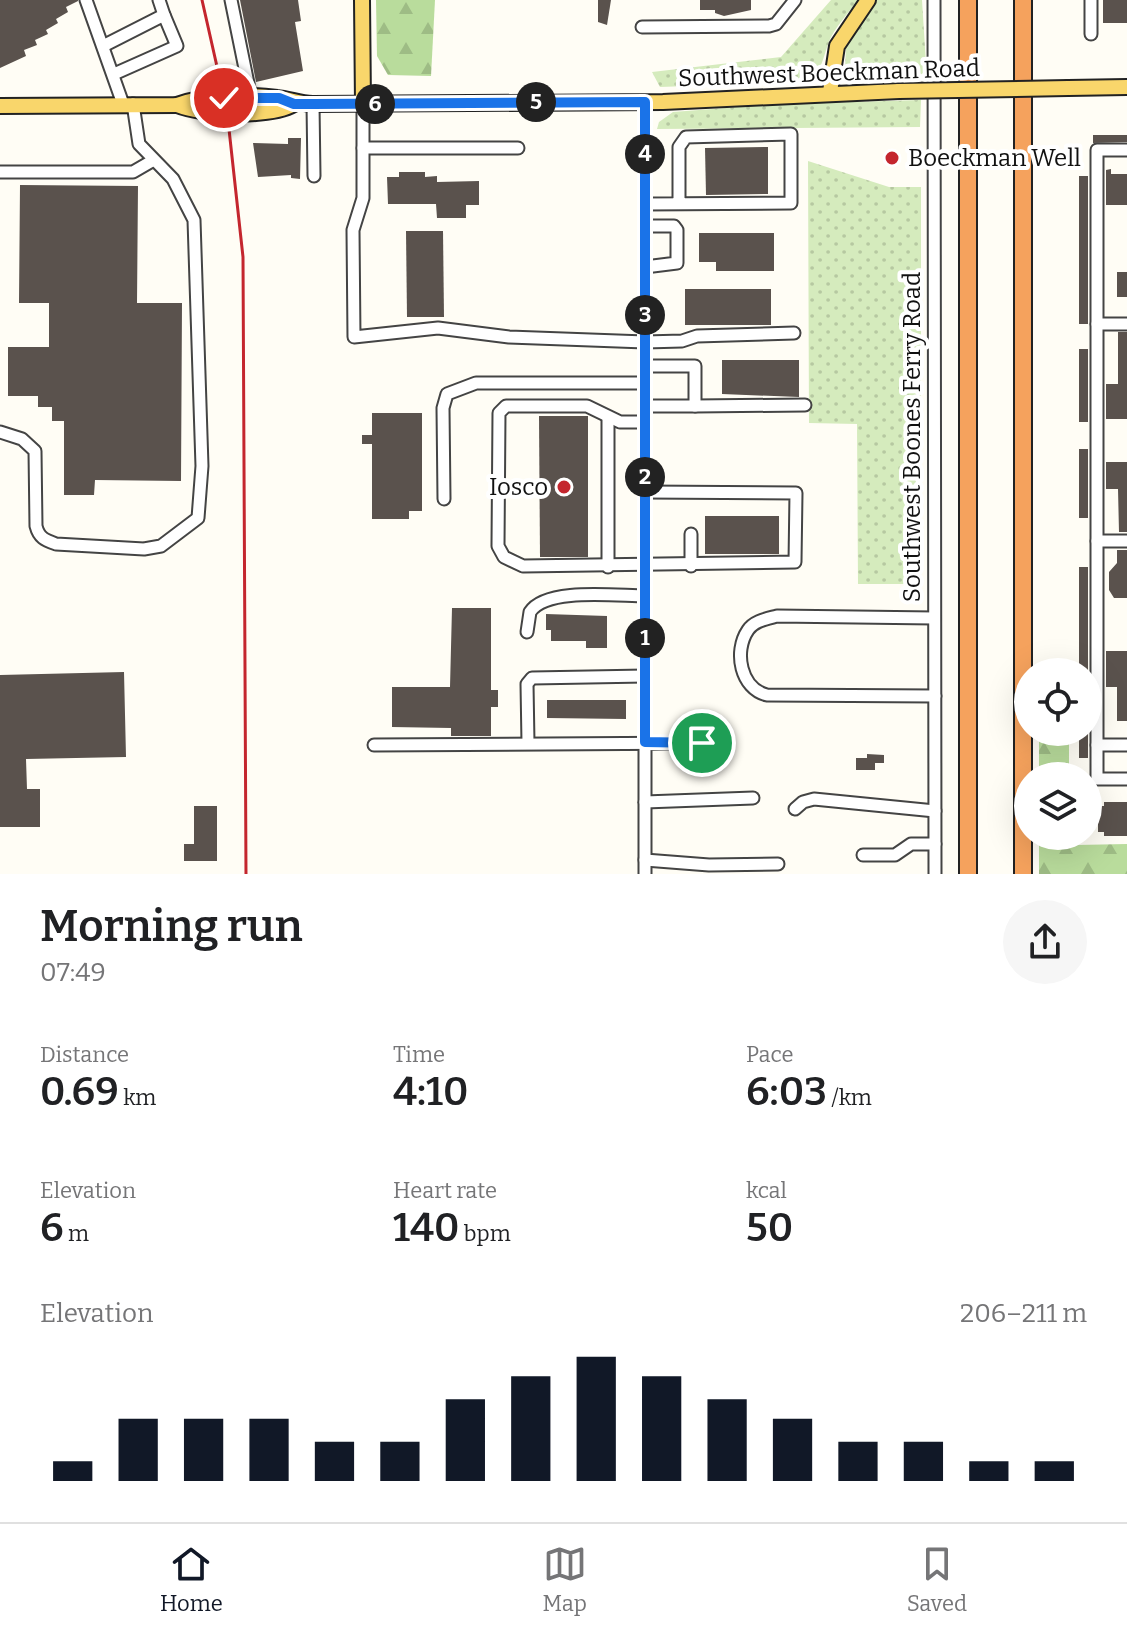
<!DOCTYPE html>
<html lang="en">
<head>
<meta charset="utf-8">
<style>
  body { margin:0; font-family:Bitter,serif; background:#f6f6f6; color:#202124; height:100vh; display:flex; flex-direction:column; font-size:30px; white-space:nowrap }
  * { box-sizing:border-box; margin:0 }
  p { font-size:26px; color:#757577 }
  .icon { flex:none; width:44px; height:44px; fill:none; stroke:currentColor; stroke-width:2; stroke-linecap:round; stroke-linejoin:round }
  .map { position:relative; height:874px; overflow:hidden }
  .panel { display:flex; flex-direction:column; background:#fff; flex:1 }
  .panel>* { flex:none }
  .tools { position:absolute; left:1014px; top:658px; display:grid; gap:16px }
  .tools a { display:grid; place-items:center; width:88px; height:88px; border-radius:50%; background:#fff; box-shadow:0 8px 32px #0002; font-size:40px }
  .pin { position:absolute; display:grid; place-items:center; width:68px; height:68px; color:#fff; margin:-34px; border:4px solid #fff; border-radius:50%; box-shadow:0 2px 8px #0007 }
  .km { position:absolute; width:40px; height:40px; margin:-20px; border-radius:50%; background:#222; color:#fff; font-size:22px; line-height:40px; text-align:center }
  .round { display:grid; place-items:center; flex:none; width:84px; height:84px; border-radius:42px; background:#f6f6f6 }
  .summary { display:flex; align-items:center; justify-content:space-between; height:136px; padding:0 40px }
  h1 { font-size:44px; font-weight:600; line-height:60px }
  .figures { display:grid; grid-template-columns:repeat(3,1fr); gap:12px; height:136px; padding:8px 40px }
  .figures div { display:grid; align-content:center }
  .figures b { font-size:40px; font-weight:600 }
  .figures small { font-size:22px; font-weight:400 }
  .figures p { font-size:22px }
  .chart { height:224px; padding:16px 40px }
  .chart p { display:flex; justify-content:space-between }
  .chart svg { width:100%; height:144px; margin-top:8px; stroke:#111827; stroke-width:6 }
  .dock { display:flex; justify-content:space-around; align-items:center; height:112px; border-top:2px solid #e0e0e0; background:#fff; font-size:22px; color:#757577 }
  .dock a { display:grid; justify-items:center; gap:4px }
  .dock .selected { color:#111827 }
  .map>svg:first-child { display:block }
  .grass { fill:url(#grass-dots) }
  .forest { fill:url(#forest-firs) }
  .building { fill:#5a524d }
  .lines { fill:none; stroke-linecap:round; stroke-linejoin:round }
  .minor-casing { stroke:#444; stroke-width:15 }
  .major-casing { stroke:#222; stroke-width:18 }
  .highway-casing { stroke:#222; stroke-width:20 }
  .minor { stroke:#fff; stroke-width:11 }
  .major { stroke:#f9d66b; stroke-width:14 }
  .highway { stroke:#f5a25d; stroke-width:16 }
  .rail { stroke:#c4262e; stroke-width:3 }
  .major-bridge-casing { stroke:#222; stroke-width:18; stroke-linecap:butt }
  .major-bridge { stroke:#f9d66b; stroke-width:14 }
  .route-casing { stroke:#fff; stroke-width:16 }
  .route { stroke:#1a73e8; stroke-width:10 }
  .poi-dot { fill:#c4262e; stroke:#fff; stroke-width:3 }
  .labels { text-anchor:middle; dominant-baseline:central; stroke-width:8; stroke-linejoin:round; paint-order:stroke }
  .street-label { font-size:24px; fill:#111; stroke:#fff }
  .poi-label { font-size:24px; fill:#111; stroke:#fff; text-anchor:start }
</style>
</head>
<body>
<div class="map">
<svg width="1127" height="874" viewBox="0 0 1127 874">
  <defs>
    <pattern id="grass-dots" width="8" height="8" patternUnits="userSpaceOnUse" patternTransform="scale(2)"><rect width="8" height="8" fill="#d5ebbd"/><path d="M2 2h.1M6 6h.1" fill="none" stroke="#b6c8a1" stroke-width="1.8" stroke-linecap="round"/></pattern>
    <pattern id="forest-firs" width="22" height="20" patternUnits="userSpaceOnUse" patternTransform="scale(2)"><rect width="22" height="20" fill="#b9dc9c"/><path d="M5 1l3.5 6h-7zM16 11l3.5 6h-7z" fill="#9ebc85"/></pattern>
  </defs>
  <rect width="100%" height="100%" fill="#fffdf5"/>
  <!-- grass -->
  <g class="grass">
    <path d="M831,0H858C849,12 838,24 831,37C822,56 824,76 801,82L660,87L652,72L781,57Z"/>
    <path d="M877,0H922L927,80C905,81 859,90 845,69L846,46Z"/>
    <path d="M921,100L920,127L657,129L659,122L673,112L778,104Z"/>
    <path d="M808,161L889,187H921V584H858L857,424L809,423Z"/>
  </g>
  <!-- forest -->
  <g class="forest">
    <path d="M376,0H435L431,76L388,75L377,56Z"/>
    <rect x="1039" y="732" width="30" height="44"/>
    <path d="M1039,836H1075L1076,845L1127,844V874H1039Z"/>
  </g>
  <!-- building -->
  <g class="building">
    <path d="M0,0H78V1L66,7L68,12L56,19L58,23L46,30L48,34L35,40L37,45L24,50L26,56L0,68Z"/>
    <path d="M240,0H298L301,21L295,22L303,71L256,82Z"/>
    <path d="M598,0H611L607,25L598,22Z"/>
    <path d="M700,0H751V10L724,16L715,13V10H700Z"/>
    <rect x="1103" y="0" width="24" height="23"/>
    <path d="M1093,135H1127V142L1093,143Z"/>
    <path d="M288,138H301L300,179L291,178V175L258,177L253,143L288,144Z"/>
    <path d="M768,147V194L706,195L705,148Z"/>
    <path d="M1111,169V174H1127V205H1106V170Z"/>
    <path d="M399,172H425V177L437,176V182L479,181V205H466V218H437L436,204H388L387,177H399Z"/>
    <rect x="1079" y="176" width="9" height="148"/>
    <path d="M20,185L138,186L137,303H182L181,481L95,480L94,495H64V421H52V407H38V396H8V347H49V303H19Z"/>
    <path d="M406,231H443L444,317H407Z"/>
    <path d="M699,233H774V271H716V262H699Z"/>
    <rect x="1117" y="272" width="10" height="25"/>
    <rect x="685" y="289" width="86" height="36"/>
    <path d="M1118,332H1127V419H1106V384H1118Z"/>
    <rect x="1079" y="349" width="9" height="73"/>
    <path d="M722,360H799V397L722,394Z"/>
    <path d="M372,413H422V511H409V519H372V444H362V435H372Z"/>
    <path d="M539,416H588V557H540Z"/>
    <rect x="1079" y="449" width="9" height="69"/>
    <path d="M1106,462H1127V532H1119L1118,489H1106Z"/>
    <rect x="705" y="516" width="74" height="38"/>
    <path d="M1117,550H1127V598H1114L1109,590V572L1117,563Z"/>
    <path d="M1079,567H1088V687V672H1079Z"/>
    <path d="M452,608H491V690H498V707H491V736H451V728L392,727V687H450Z"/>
    <path d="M546,614L607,616V648H586V641H551V630H546Z"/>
    <path d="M1106,651H1127V721H1117V687H1106Z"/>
    <path d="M124,672L126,757L26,759L27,789H40V827H0V675Z"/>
    <path d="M547,700H626V719L547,718Z"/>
    <rect x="1079" y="732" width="9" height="26"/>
    <path d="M867,754L884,755V763H875V770H856V758H867Z"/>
    <path d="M1104,802H1127V836H1104V832H1098V806H1104Z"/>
    <path d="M194,806H217V861H184V844H194Z"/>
  </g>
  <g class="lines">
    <!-- minor casing -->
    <g class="minor-casing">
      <g id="minor">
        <path d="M86,0L123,104"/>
        <path d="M231,0L251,98"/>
        <path d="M934,0L935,874"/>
        <path d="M1091,0V34"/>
        <path d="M642,27L769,26L776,24L795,0"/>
        <path d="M103,46L164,15L159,0"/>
        <path d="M114,74L177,46L164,15"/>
        <path d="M313,104L314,176"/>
        <path d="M363,104V198L353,230L354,337L438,328L509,337L645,342L682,341L697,336L794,333"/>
        <path d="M363,148H518"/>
        <path d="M1127,150H1097V779H1127"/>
        <path d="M0,172H133L152,161"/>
        <path d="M645,204L791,203V134L686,137L679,147V204"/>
        <path d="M645,226H674L677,230V263L645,267"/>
        <path d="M1097,324H1127"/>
        <path d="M645,366H695V406H645"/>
        <path d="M695,406L805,405"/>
        <path d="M608,418V567"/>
        <path d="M0,432L22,439L35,451L36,526C39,538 45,540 56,544L144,549L161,546L198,518L202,466L194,220L173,179L139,144L133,104"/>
        <path d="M645,492L796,493L795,562L523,566L504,557L498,546L499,413L506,406H587L620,422H645"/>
        <path d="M444,499L443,408L447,394L476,383H645"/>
        <path d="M691,534V566"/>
        <path d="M1097,541H1127"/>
        <path d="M934,618L777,616C766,619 754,621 748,630C733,652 741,689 767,695L935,696"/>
        <path d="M527,632L530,612C546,587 617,596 645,596"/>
        <path d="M528,743L527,684L532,678L645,676"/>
        <path d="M374,745L702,743"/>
        <path d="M1097,745H1127"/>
        <path d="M645,802L753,798"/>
        <path d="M795,809L803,802L814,799L935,811"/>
        <path d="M863,855H895L911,844H935"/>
        <path d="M645,860L709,865L778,864"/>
        <path d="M645,874V102"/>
      </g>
    </g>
    <!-- major casing -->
    <g class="major-casing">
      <g id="major">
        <path d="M362,0L363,104"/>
        <path d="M1068,88L1127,87"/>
        <path d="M830,92L837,46L868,0"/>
        <path d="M177,105C202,115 270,118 294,104"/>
        <path d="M0,106L177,105C205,94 247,94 277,98C289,99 300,104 313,104L663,102L899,91"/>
      </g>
    </g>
    <!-- highway casing -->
    <g class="highway-casing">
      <g id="highway">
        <path d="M968,0V874"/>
        <path d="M1023,0V874"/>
      </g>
    </g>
    <!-- minor -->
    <use href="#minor" class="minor"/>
    <!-- major -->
    <use href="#major" class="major"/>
    <!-- highway -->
    <use href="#highway" class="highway"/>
    <!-- rail -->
    <path class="rail" d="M202,0L227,111L243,257L246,874"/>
    <!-- major-bridge casing -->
    <g class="major-bridge-casing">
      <path id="major-bridge" d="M899,91L1068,88"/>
    </g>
    <!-- major-bridge -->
    <use href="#major-bridge" class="major-bridge"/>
  </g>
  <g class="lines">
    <!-- route casing -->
    <g class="route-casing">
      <path id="route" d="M224,98H279L294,104H313L645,102V742L702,743"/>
    </g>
    <!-- route -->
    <use href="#route" class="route"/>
  </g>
  <!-- markers -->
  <g class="poi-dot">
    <circle cx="892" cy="158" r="8"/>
    <circle cx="564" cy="487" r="8"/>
  </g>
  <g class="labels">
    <!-- street labels -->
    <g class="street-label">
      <text transform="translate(829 73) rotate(-2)">Southwest Boeckman Road</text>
      <text transform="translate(912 437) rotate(-90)">Southwest Boones Ferry Road</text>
    </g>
    <!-- poi labels -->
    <g class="poi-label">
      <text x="908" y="158">Boeckman Well</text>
      <text x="548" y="487" text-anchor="end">Iosco</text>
    </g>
  </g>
</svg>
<div class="tools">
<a><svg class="icon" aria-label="locate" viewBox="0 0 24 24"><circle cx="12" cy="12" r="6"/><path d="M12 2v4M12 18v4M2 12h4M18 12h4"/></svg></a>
<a><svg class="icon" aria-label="layers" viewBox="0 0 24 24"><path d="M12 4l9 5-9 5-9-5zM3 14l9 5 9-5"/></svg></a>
</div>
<div class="pin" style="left:702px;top:743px;background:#1e9e55"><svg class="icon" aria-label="arrive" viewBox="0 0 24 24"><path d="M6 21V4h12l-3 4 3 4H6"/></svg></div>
<div class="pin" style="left:224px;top:98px;background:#d93025"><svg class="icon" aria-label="check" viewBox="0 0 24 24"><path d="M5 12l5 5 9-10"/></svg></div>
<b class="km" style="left:645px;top:638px">1</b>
<b class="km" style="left:645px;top:477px">2</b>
<b class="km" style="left:645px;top:315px">3</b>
<b class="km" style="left:645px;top:154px">4</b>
<b class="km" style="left:536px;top:102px">5</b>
<b class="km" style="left:375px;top:104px">6</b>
</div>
<section class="panel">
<div class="summary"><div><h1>Morning run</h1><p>07:49</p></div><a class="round"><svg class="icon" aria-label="share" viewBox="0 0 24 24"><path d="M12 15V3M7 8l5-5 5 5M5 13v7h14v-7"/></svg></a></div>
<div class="figures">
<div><p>Distance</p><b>0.69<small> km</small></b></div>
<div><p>Time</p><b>4:10</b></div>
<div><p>Pace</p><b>6:03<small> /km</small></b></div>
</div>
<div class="figures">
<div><p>Elevation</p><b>6<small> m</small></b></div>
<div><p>Heart rate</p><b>140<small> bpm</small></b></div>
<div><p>kcal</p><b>50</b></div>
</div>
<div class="chart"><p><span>Elevation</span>206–211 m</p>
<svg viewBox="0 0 160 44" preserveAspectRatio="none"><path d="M5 44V38M15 44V25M25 44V25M35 44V25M45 44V32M55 44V32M65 44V19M75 44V12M85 44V6M95 44V12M105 44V19M115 44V25M125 44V32M135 44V32M145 44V38M155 44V38"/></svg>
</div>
</section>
<nav class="dock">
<a class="selected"><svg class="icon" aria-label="home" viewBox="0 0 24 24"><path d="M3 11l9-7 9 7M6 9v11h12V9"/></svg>Home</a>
<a><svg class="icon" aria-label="map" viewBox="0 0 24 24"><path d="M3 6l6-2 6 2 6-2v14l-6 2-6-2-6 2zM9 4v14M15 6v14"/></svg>Map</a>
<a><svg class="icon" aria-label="saved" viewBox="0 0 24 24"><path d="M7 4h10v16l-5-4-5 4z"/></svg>Saved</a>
</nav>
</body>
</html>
